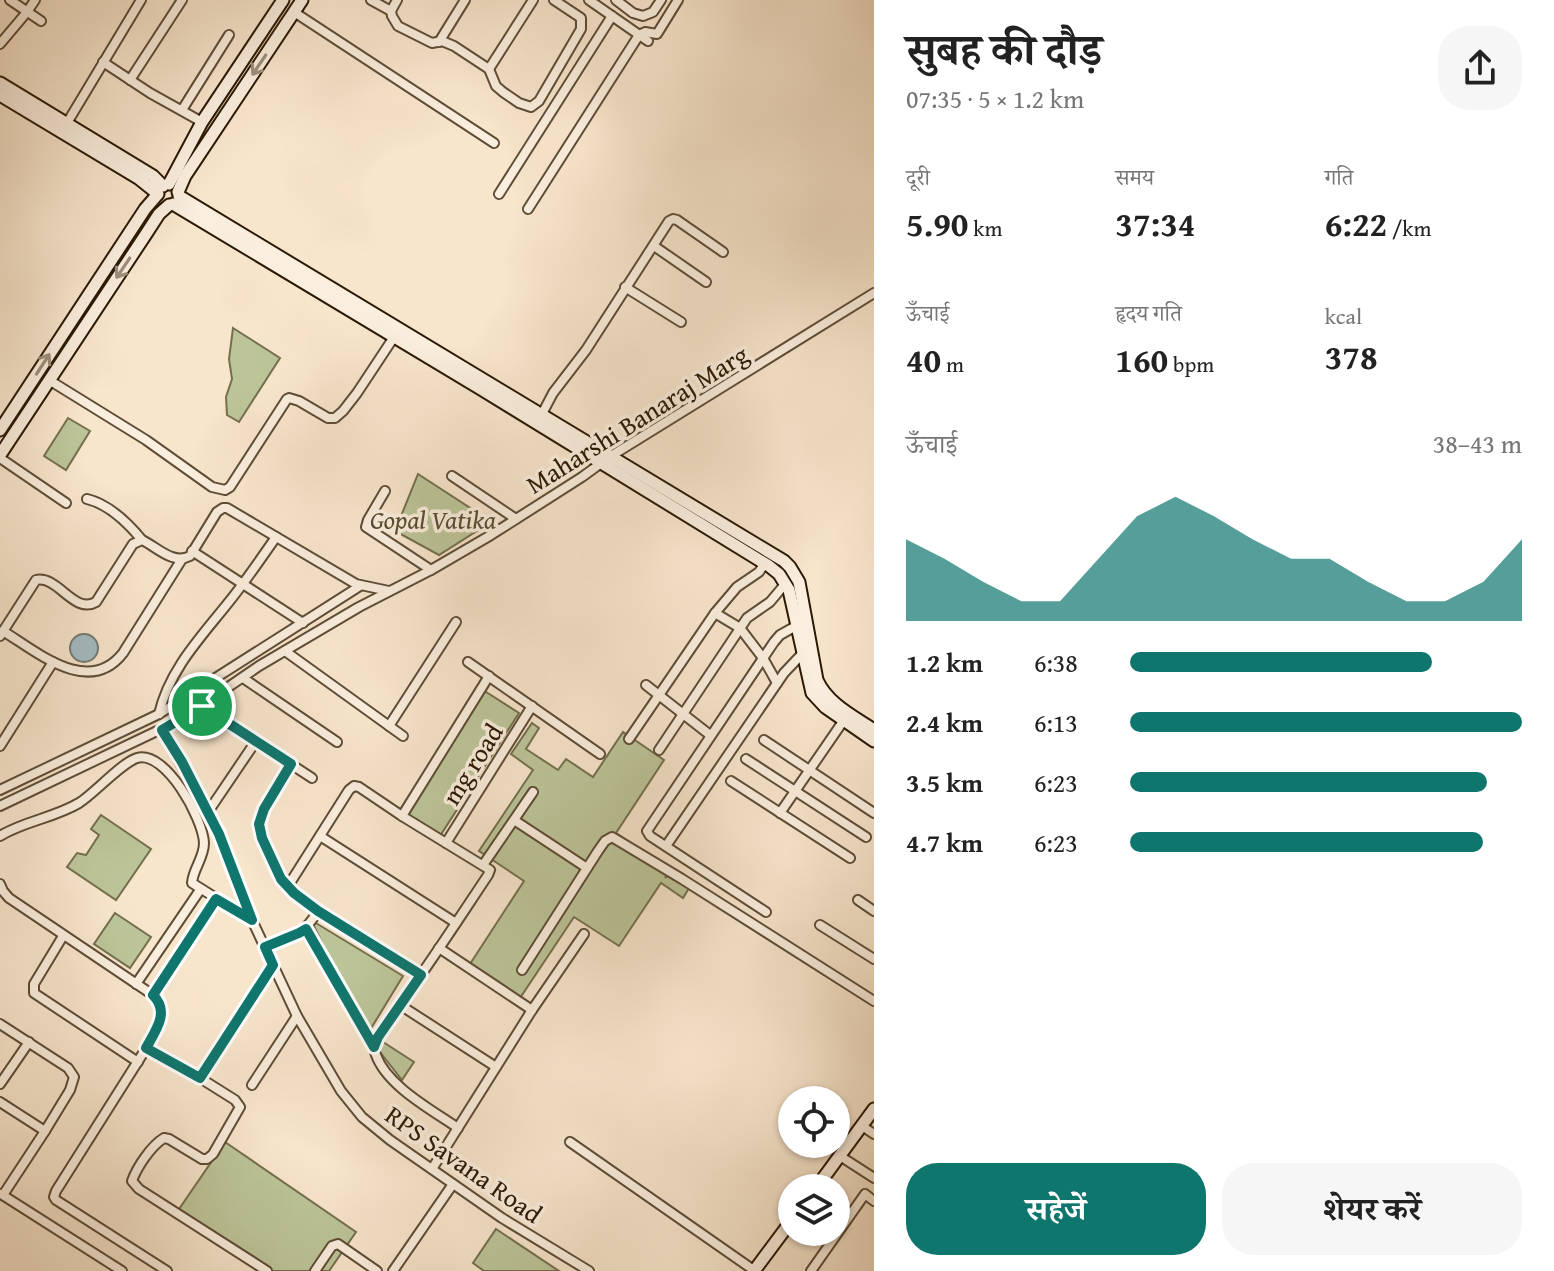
<!DOCTYPE html>
<html lang="hi">
<head>
<meta charset="utf-8">
<style>
  body { margin:0; font-family:"Gentium Book Plus","Noto Serif Devanagari",serif; background:#f6f6f6; color:#222; height:100vh; display:flex; flex-direction:column; font-size:30px; white-space:nowrap }
  * { box-sizing:border-box; margin:0 }
  p { font-size:26px; color:#767676 }
  .icon { flex:none; width:44px; height:44px; fill:none; stroke:currentColor; stroke-width:2; stroke-linecap:round; stroke-linejoin:round }
  .map { position:relative; flex:1; overflow:hidden }
  .side { display:flex; flex-direction:column; background:#fff; width:680px }
  .side>* { flex:none }
  .fabs { position:absolute; left:778px; top:1086px; display:grid; gap:16px }
  .fabs a { display:grid; place-items:center; width:72px; height:72px; border-radius:50%; background:#fff; box-shadow:0 2px 6px #0004; font-size:40px }
  .pin { position:absolute; display:grid; place-items:center; width:68px; height:68px; color:#fff; margin:-34px; border:4px solid #fff; border-radius:50%; box-shadow:0 2px 8px #0007 }
  .round { display:grid; place-items:center; flex:none; width:84px; height:84px; border-radius:32px; background:#f6f6f6 }
  .overview { display:flex; align-items:center; justify-content:space-between; height:136px; padding:0 32px }
  h1 { font-size:44px; font-weight:700; line-height:60px }
  .figures { display:grid; grid-template-columns:repeat(3,1fr); gap:12px; height:136px; padding:8px 32px }
  .figures div { display:grid; align-content:center }
  .figures b { font-size:34px; font-weight:700 }
  .figures small { font-size:22px; font-weight:400 }
  .figures p { font-size:22px }
  .chart { height:224px; padding:16px 32px }
  .chart p { display:flex; justify-content:space-between }
  .chart svg { width:100%; height:144px; margin-top:8px; fill:#0f766e; opacity:.7 }
  .button { display:flex; gap:16px; margin-top:auto; padding:16px 32px }
  .button a { flex:1; height:92px; border-radius:32px; background:#0f766e; color:#fff; font-size:32px; font-weight:700; line-height:92px; text-align:center }
  .button a+a { background:#f6f6f6; color:#222 }
  ul { padding:0 32px; list-style:none; font-size:26px }
  li { display:grid; grid-template-columns:128px 96px 1fr; align-items:center; height:60px }
  li i { height:20px; border-radius:10px; background:#0f766e }
  main { display:flex; flex:1; min-height:0 }
  .map>svg:first-child { display:block }
  .green { fill:#bcc599; stroke:#746f4e; stroke-width:2 }
  .water { fill:#a3bcc3; stroke:#737b76; stroke-width:2 }
  .lines { fill:none; stroke-linecap:round; stroke-linejoin:round }
  .street-casing { stroke:#5e4c35; stroke-width:12 }
  .secondary-casing { stroke:#2b1903; stroke-width:15 }
  .street { stroke:#faeede; stroke-width:8 }
  .secondary { stroke:#faeede; stroke-width:11 }
  .oneway { stroke:#9d8e7b }
  .route-casing { stroke:#fff; stroke-width:16 }
  .route { stroke:#0f766e; stroke-width:10 }
  .labels { text-anchor:middle; dominant-baseline:central; stroke-width:7; stroke-linejoin:round; paint-order:stroke }
  .street-label { font-size:26px; fill:#2b1903; stroke:#faeede }
  .park-label { font-size:26px; font-style:italic; fill:#564d30; stroke:#faeede }
</style>
</head>
<body>
<main>
<div class="map">
<svg width="874" height="1271" viewBox="0 0 874 1271">
  <rect width="100%" height="100%" fill="#f7e5cc"/>
  <filter id="stains"><feTurbulence type="fractalNoise" baseFrequency=".0025" numOctaves="4"/><feColorMatrix values="0 0 0 0 .2 0 0 0 0 .09 0 0 0 0 .02 0 0 0 .5 -.17"/></filter>
  <radialGradient id="worn" r=".72"><stop offset=".6" stop-color="#630" stop-opacity="0"/><stop offset="1" stop-color="#630" stop-opacity=".3"/></radialGradient>
  <!-- green -->
  <g class="green">
    <path d="M233,328L280,358L239,422L227,415L226,397L232,379L229,359Z"/>
    <path d="M68,418L90,431L66,470L44,456Z"/>
    <path d="M418,474L478,513L480,529L439,555L395,531Z"/>
    <path d="M483,690L519,713L440,836L404,813Z"/>
    <path d="M532,723L539,728L526,749L558,770L566,759L593,777L623,732L664,760L616,833L670,869L665,878L669,874L689,888L683,898L661,883L619,946L574,917L520,998L470,964L524,881L479,851L533,770L511,754Z"/>
    <path d="M101,815L151,849L116,900L67,867L77,853L86,855L99,835L91,829Z"/>
    <path d="M115,913L151,937L130,968L94,944Z"/>
    <path d="M311,920L403,976L367,1035Z"/>
    <path d="M380,1040L414,1062L402,1080L376,1047Z"/>
    <path d="M225,1142L356,1232L329,1271H258L175,1215Z"/>
    <path d="M496,1229L559,1271H484L473,1263Z"/>
  </g>
  <!-- water -->
  <circle class="water" cx="84" cy="648" r="14"/>
  <g class="lines">
    <!-- street casing -->
    <g class="street-casing">
      <g id="street">
        <path d="M10,0L41,21"/>
        <path d="M371,0L391,11"/>
        <path d="M397,0L391,11L392,16L398,26L432,43L442,41L454,46L489,69L496,86L503,92L519,103L531,107L539,101L581,29V18L554,0"/>
        <path d="M589,0L648,41"/>
        <path d="M616,0L633,13L643,16L653,12L661,0"/>
        <path d="M294,12L494,143"/>
        <path d="M439,42L465,0"/>
        <path d="M0,44L27,12L35,0"/>
        <path d="M103,62L150,93L202,122"/>
        <path d="M489,69L533,0"/>
        <path d="M130,80L182,0"/>
        <path d="M182,110L229,35"/>
        <path d="M67,123L141,0"/>
        <path d="M499,194L612,16"/>
        <path d="M528,209L639,35L645,32L657,34L678,0"/>
        <path d="M654,246L706,282"/>
        <path d="M625,287L681,322"/>
        <path d="M49,380L146,440L212,487L225,490L230,487L287,399L289,398L299,401L328,418H335L343,411L357,393L394,337"/>
        <path d="M542,414L553,393L586,350L669,221L673,219L677,220L723,252"/>
        <path d="M0,458L66,503"/>
        <path d="M452,476L516,519"/>
        <path d="M385,491L368,520L366,527L431,570"/>
        <path d="M87,499C108,504 128,523 142,540"/>
        <path d="M192,551L303,623"/>
        <path d="M715,613L740,628L763,658L777,683"/>
        <path d="M3,631C37,652 89,697 123,653L182,559"/>
        <path d="M0,636L36,580C58,575 74,615 96,602L133,544L142,540C157,547 173,565 190,556L217,512L223,508H227L356,584L389,591"/>
        <path d="M285,651L403,736"/>
        <path d="M468,662L600,754"/>
        <path d="M243,678L337,742"/>
        <path d="M646,685L710,735"/>
        <path d="M202,706L312,778"/>
        <path d="M159,714C169,670 201,637 228,603C245,582 260,560 276,537"/>
        <path d="M389,726L456,622"/>
        <path d="M162,730L219,834L252,920L297,1016L341,1091L362,1117L390,1140L502,1218L589,1271"/>
        <path d="M629,739L715,613L737,587L759,572L765,563"/>
        <path d="M764,740L874,813"/>
        <path d="M0,746L53,662"/>
        <path d="M659,750L747,618L770,602L786,583"/>
        <path d="M746,759L866,837"/>
        <path d="M731,781L850,858"/>
        <path d="M0,790L159,714L360,586"/>
        <path d="M0,806L180,720L259,666L359,607L431,570L491,535L582,477L611,456L874,293"/>
        <path d="M208,812L256,741"/>
        <path d="M780,813L844,720"/>
        <path d="M402,816L489,676"/>
        <path d="M514,820L587,868"/>
        <path d="M0,836C24,821 54,818 79,803C95,793 121,763 137,758C166,750 203,819 204,843C204,858 193,869 192,883L251,920"/>
        <path d="M320,836L456,923"/>
        <path d="M446,843L532,706"/>
        <path d="M666,846L784,673L802,654"/>
        <path d="M483,865L533,792"/>
        <path d="M0,884L3,891L9,898L153,995L161,1006L159,1024L152,1039L56,1191L54,1197L56,1200L167,1271"/>
        <path d="M291,888C280,883 277,872 273,862C268,851 260,839 259,826C258,810 282,779 291,764"/>
        <path d="M858,900L874,911"/>
        <path d="M766,912L650,836L647,831L774,642L780,635L796,626"/>
        <path d="M820,925L874,959"/>
        <path d="M306,929L374,1047"/>
        <path d="M63,936L34,984V993L138,1062"/>
        <path d="M265,947C291,937 303,936 318,911"/>
        <path d="M439,948L532,1010"/>
        <path d="M522,970L598,851L605,841L612,837L682,879L874,1001"/>
        <path d="M421,975L318,911L294,893L291,888L290,883L349,790L354,786L359,787L402,816L490,870L488,875C462,914 436,954 409,992C400,1005 379,1030 375,1043C374,1048 374,1051 376,1055C387,1086 432,1110 458,1128"/>
        <path d="M136,984L200,890"/>
        <path d="M153,995L216,899"/>
        <path d="M400,1005L496,1067"/>
        <path d="M0,1024L68,1068L74,1077L70,1090L45,1131L3,1195"/>
        <path d="M146,1048L200,1078L273,965"/>
        <path d="M200,1078L235,1100L240,1107L213,1154L207,1159H202L169,1139L164,1138C151,1146 137,1167 132,1181L139,1189L267,1271"/>
        <path d="M0,1084L29,1042"/>
        <path d="M252,1085L297,1016"/>
        <path d="M0,1102L45,1131"/>
        <path d="M862,1126L874,1134"/>
        <path d="M570,1142L755,1271"/>
        <path d="M840,1156L874,1178"/>
        <path d="M432,1169L532,1010L584,934"/>
        <path d="M1,1194L122,1271"/>
        <path d="M315,1271L332,1246L338,1244L377,1271"/>
        <path d="M393,1271L453,1184"/>
        <path d="M811,1271L865,1194L874,1201"/>
      </g>
    </g>
    <!-- secondary casing -->
    <g class="secondary-casing">
      <g id="secondary">
        <path d="M0,83L153,176L163,186"/>
        <path d="M0,95L138,178L158,194L145,209L0,430"/>
        <path d="M169,184L202,122L283,0"/>
        <path d="M178,192L185,176L302,0"/>
        <path d="M179,196L784,561L790,567L799,582L817,680C828,704 853,716 874,730"/>
        <path d="M173,204L481,389L769,566L779,574L789,590L812,693L825,707L874,741"/>
        <path d="M0,455L146,234L159,214L169,205"/>
        <path d="M816,1188L874,1109"/>
        <path d="M754,1271L792,1220"/>
      </g>
    </g>
    <!-- street -->
    <use href="#street" class="street"/>
    <!-- secondary -->
    <use href="#secondary" class="secondary"/>
  </g>
  <!-- one-way arrows -->
  <defs><path id="oneway-shaft" d="M-6 0H5M1.5-3L5.5 0L1.5 3" fill="none" stroke-width="1.6" stroke-linecap="round" stroke-linejoin="round" transform="scale(2)"/></defs>
  <g class="oneway">
    <use href="#oneway-shaft" transform="translate(259 65) rotate(124)"/>
    <use href="#oneway-shaft" transform="translate(123 268) rotate(124)"/>
    <use href="#oneway-shaft" transform="translate(43 364) rotate(-57)"/>
  </g>
  <g class="lines">
    <!-- route casing -->
    <g class="route-casing">
      <path id="route" d="M202,706L291,764L264,809L259,824L262,838L281,879L294,893L318,911L421,975L378,1037L374,1047L306,929L299,933L265,947L273,965L200,1078L146,1048C156,1030 170,1012 153,995L216,899L252,920L219,834L182,762L162,730Z"/>
    </g>
    <!-- route -->
    <use href="#route" class="route"/>
  </g>
  <g class="labels">
    <!-- street labels -->
    <g class="street-label">
      <text transform="translate(637 419) rotate(-32)">Maharshi Banaraj Marg</text>
      <text transform="translate(472 764) rotate(-58)">mg road</text>
      <text transform="translate(464 1164) rotate(35)">RPS Savana Road</text>
    </g>
    <!-- park labels -->
    <g class="park-label">
      <text x="433" y="519">Gopal Vatika</text>
    </g>
  </g>
  <rect width="100%" height="100%" filter="url(#stains)"/>
  <rect width="100%" height="100%" fill="url(#worn)"/>
</svg>
<div class="fabs">
<a><svg class="icon" aria-label="locate" viewBox="0 0 24 24"><circle cx="12" cy="12" r="6"/><path d="M12 2v4M12 18v4M2 12h4M18 12h4"/></svg></a>
<a><svg class="icon" aria-label="layers" viewBox="0 0 24 24"><path d="M12 4l9 5-9 5-9-5zM3 14l9 5 9-5"/></svg></a>
</div>
<div class="pin" style="left:202px;top:706px;background:#1e9e55"><svg class="icon" aria-label="arrive" viewBox="0 0 24 24"><path d="M6 21V4h12l-3 4 3 4H6"/></svg></div>
</div>
<section class="side">
<div class="overview"><div><h1>सुबह की दौड़</h1><p>07:35 · 5 × 1.2 km</p></div><a class="round"><svg class="icon" aria-label="share" viewBox="0 0 24 24"><path d="M12 15V3M7 8l5-5 5 5M5 13v7h14v-7"/></svg></a></div>
<div class="figures">
<div><p>दूरी</p><b>5.90<small> km</small></b></div>
<div><p>समय</p><b>37:34</b></div>
<div><p>गति</p><b>6:22<small> /km</small></b></div>
</div>
<div class="figures">
<div><p>ऊँचाई</p><b>40<small> m</small></b></div>
<div><p>हृदय गति</p><b>160<small> bpm</small></b></div>
<div><p>kcal</p><b>378</b></div>
</div>
<div class="chart"><p><span>ऊँचाई</span>38–43 m</p>
<svg viewBox="0 0 160 44" preserveAspectRatio="none"><path d="M0 44V19L10 25L20 32L30 38L40 38L50 25L60 12L70 6L80 12L90 19L100 25L110 25L120 32L130 38L140 38L150 32L160 19V44z"/></svg>
</div>
<ul>
<li><b>1.2 km</b>6:38<i style="width:77%"></i></li>
<li><b>2.4 km</b>6:13<i style="width:100%"></i></li>
<li><b>3.5 km</b>6:23<i style="width:91%"></i></li>
<li><b>4.7 km</b>6:23<i style="width:90%"></i></li>
</ul>
<div class="button"><a>सहेजें</a><a>शेयर करें</a></div>
</section>
</main>
</body>
</html>
